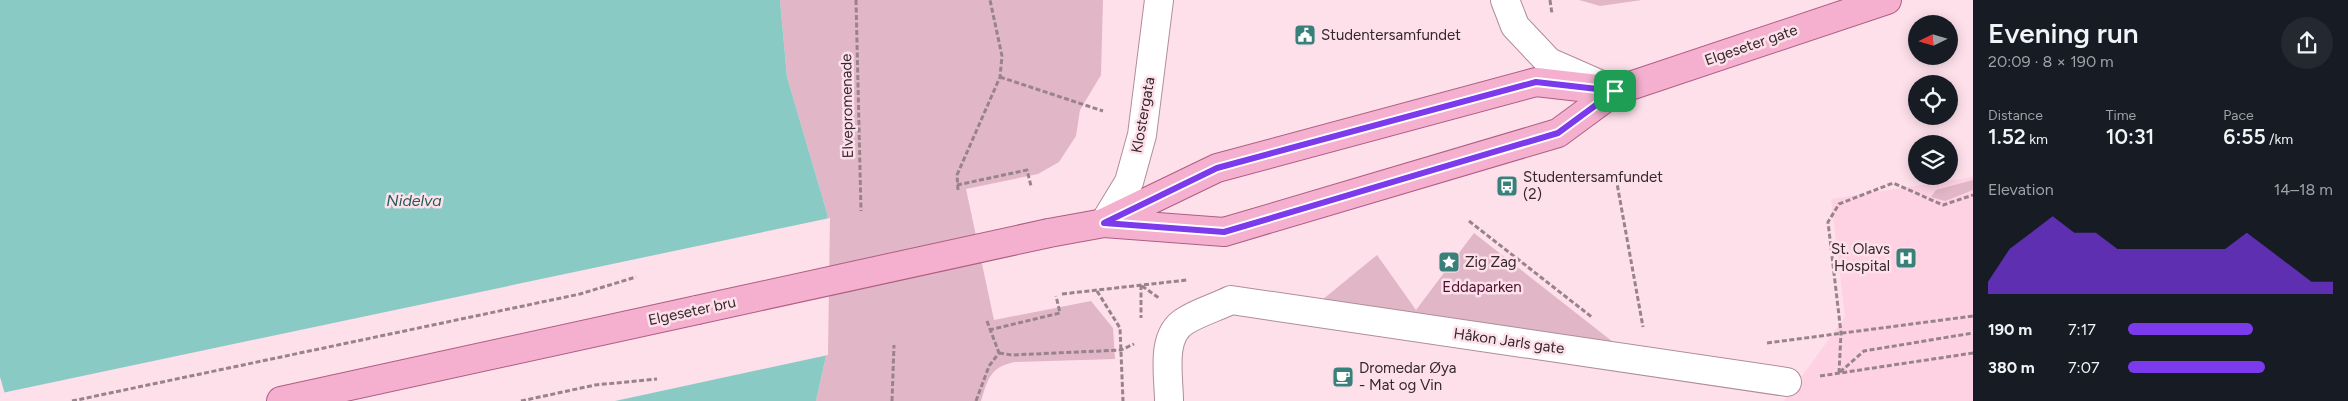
<!DOCTYPE html>
<html lang="en">
<head>
<meta charset="utf-8">
<style>
  body { margin:0; font-family:Figtree,sans-serif; background:#242831; color:#f1f3f6; height:100vh; display:flex; flex-direction:column; font-size:19px; white-space:nowrap }
  * { box-sizing:border-box; margin:0 }
  p { font-size:16px; color:#9ea1a6 }
  .icon { flex:none; width:28px; height:28px; fill:none; stroke:currentColor; stroke-width:2; stroke-linecap:round; stroke-linejoin:round }
  .map { position:relative; flex:1; overflow:hidden }
  .sheet { display:flex; flex-direction:column; background:#171b24; width:375px }
  .sheet>* { flex:none }
  .needle { width:32px; rotate:265deg }
  .tools { position:absolute; left:1908px; top:15px; display:grid; gap:10px }
  .tools a { display:grid; place-items:center; width:50px; height:50px; border-radius:50%; background:#171b24; box-shadow:0 2px 12px #0003; font-size:25px }
  .pin { position:absolute; display:grid; place-items:center; width:42px; height:42px; color:#fff; margin:-21px; border-radius:10px; box-shadow:0 2px 8px #0006 }
  .round { display:grid; place-items:center; flex:none; width:52px; height:52px; border-radius:26px; background:#242831 }
  .headline { display:flex; align-items:center; justify-content:space-between; height:85px; padding:0 15px }
  h1 { font-size:28px; font-weight:600; line-height:38px }
  .figures { display:grid; grid-template-columns:repeat(3,1fr); gap:8px; height:85px; padding:5px 15px }
  .figures div { display:grid; align-content:center }
  .figures b { font-size:21px; font-weight:600 }
  .figures small { font-size:14px; font-weight:400 }
  .figures p { font-size:14px }
  .chart { height:140px; padding:10px 15px }
  .chart p { display:flex; justify-content:space-between }
  .chart svg { width:100%; height:90px; margin-top:5px; fill:#7c3aed; opacity:.7 }
  ul { padding:0 15px; list-style:none; font-size:16px }
  li { display:grid; grid-template-columns:80px 60px 1fr; align-items:center; height:38px }
  li i { height:12px; border-radius:6px; background:#7c3aed }
  main { display:flex; flex:1; min-height:0 }
  .map>svg:first-child { display:block }
  .built { fill:#fed2e3 }
  .green { fill:#e1b6c7 }
  .water { fill:#89cbc4 }
  .pier { fill:#fee0eb }
  .lines { fill:none; stroke-linecap:round; stroke-linejoin:round }
  .minor-casing { stroke:#af8d9a; stroke-width:30 }
  .secondary-casing { stroke:#af8d9a; stroke-width:30 }
  .primary-casing { stroke:#ae5e81; stroke-width:30 }
  .path { stroke:#99838b; stroke-width:3; stroke-dasharray:5 2.5; stroke-linecap:butt }
  .minor { stroke:#fff; stroke-width:28 }
  .secondary { stroke:#fff; stroke-width:28 }
  .primary { stroke:#f5b0cf; stroke-width:28 }
  .primary-bridge-casing { stroke:#ae5e81; stroke-width:30; stroke-linecap:butt }
  .primary-bridge { stroke:#f5b0cf; stroke-width:28 }
  .route-casing { stroke:#fff; stroke-width:10 }
  .route { stroke:#7c3aed; stroke-width:6 }
  .labels { text-anchor:middle; dominant-baseline:central; stroke-width:5; stroke-linejoin:round; paint-order:stroke }
  .poi-label { font-size:15px; fill:#34272c; stroke:#fee0eb; text-anchor:start }
  .street-label { font-size:15px; fill:#34272c; stroke:#fee0eb }
  .park-label { font-size:15px; fill:#4d0e2f; stroke:#fee0eb }
  .water-label { font-size:16px; font-style:italic; fill:#235b56; stroke:#fee0eb }
</style>
</head>
<body>
<main>
<div class="map">
<svg width="1973" height="401" viewBox="0 0 1973 401">
  <rect width="100%" height="100%" fill="#fee0eb"/>
  <!-- built -->
  <path class="built" d="M1973,177V401H1784L1845,317L1831,199Z"/>
  <!-- green -->
  <g class="green">
    <path d="M780,0H1103L1101,75L1080,110L1076,136L1059,162L1038,174L966,189L994,320L1091,301L1113,328L1115,359L1015,362C990,367 988,379 981,401H816L826,356L827,213L787,77Z"/>
    <path d="M1579,0H1642L1600,6Z"/>
    <path d="M1973,180V190L1945,201L1931,197L1936,190Z"/>
    <path d="M1474,233L1622,349L1322,300L1377,255L1416,310Z"/>
  </g>
  <!-- water -->
  <path class="water" d="M0,0H780L787,77L827,213L826,356L816,401H7L0,377Z"/>
  <!-- pier -->
  <path class="pier" d="M830,218L828,355L615,401H5L2,393Z"/>
  <g class="lines">
    <!-- minor casing -->
    <g class="minor-casing">
      <path id="minor" d="M1169,401C1169,376 1160,336 1185,321C1199,312 1217,307 1231,300L1787,382"/>
    </g>
    <!-- secondary casing -->
    <g class="secondary-casing">
      <g id="secondary">
        <path d="M1505,0L1515,26L1549,62L1606,87"/>
        <path d="M1104,223L1129,182L1142,135L1159,0"/>
      </g>
    </g>
    <!-- primary casing -->
    <g class="primary-casing">
      <g id="primary">
        <path d="M1105,222L1217,168L1536,82L1615,91"/>
        <path d="M1049,233L1104,223L1224,232L1558,133L1615,91L1887,0"/>
        <path d="M281,401L697,310"/>
      </g>
    </g>
    <!-- path -->
    <g class="path">
      <path d="M856,0L861,211"/>
      <path d="M1550,0L1552,14"/>
      <path d="M1000,77L1103,111"/>
      <path d="M1616,178L1643,327"/>
      <path d="M957,185L1027,170L1031,186"/>
      <path d="M958,190L957,175L1000,77L1002,56L990,0"/>
      <path d="M1469,221L1593,318"/>
      <path d="M1141,285V318"/>
      <path d="M1142,286L1159,298"/>
      <path d="M1097,291L1120,328L1123,401"/>
      <path d="M1062,294L1187,280"/>
      <path d="M987,321L999,353"/>
      <path d="M989,330L1060,313L1056,296"/>
      <path d="M1767,343L1973,316"/>
      <path d="M999,353L1012,355L1121,350L1134,344"/>
      <path d="M1840,372L1864,351L1973,333"/>
      <path d="M1839,373L1841,333L1828,222L1839,204L1893,183L1943,205L1973,195"/>
      <path d="M1820,376L1973,353"/>
      <path d="M72,401L580,294L636,277"/>
      <path d="M521,401L595,385L657,379"/>
      <path d="M892,401L894,345"/>
      <path d="M976,401L989,366L999,353"/>
    </g>
    <!-- minor -->
    <use href="#minor" class="minor"/>
    <!-- secondary -->
    <use href="#secondary" class="secondary"/>
    <!-- primary -->
    <use href="#primary" class="primary"/>
    <!-- primary-bridge casing -->
    <g class="primary-bridge-casing">
      <path id="primary-bridge" d="M697,310L1049,233"/>
    </g>
    <!-- primary-bridge -->
    <use href="#primary-bridge" class="primary-bridge"/>
  </g>
  <g class="lines">
    <!-- route casing -->
    <g class="route-casing">
      <path id="route" d="M1536,82L1615,91L1558,133L1224,232L1104,223L1217,168Z"/>
    </g>
    <!-- route -->
    <use href="#route" class="route"/>
  </g>
  <!-- icons -->
  <defs>
    <g id="civic-square" transform="scale(1.125)"><rect x="-9" y="-9" width="18" height="18" rx="4" fill="#39807a" stroke="#fee0eb"/><path d="M-.6-6.5H3V-4.5H.6V-3L4-1V1h2V6H-6V1h2V-1L-.6-3ZM-1.2 2.5V6h2.4V2.5Z" fill="#fff"/></g>
    <g id="bus-square" transform="scale(1.125)"><rect x="-9" y="-9" width="18" height="18" rx="4" fill="#39807a" stroke="#fee0eb"/><path d="M-5-6H5V4H4V6H2V4H-2V6H-4V4H-5ZM-3.5-4V0h7V-4ZM-3.5 1.2v1.5H-2V1.2ZM2 1.2v1.5H3.5V1.2Z" fill="#fff"/></g>
    <g id="hospital-square" transform="scale(1.125)"><rect x="-9" y="-9" width="18" height="18" rx="4" fill="#39807a" stroke="#fee0eb"/><path d="M-5-5h3v3.5h4V-5h3V5h-3V1.5h-4V5h-3Z" fill="#fff"/></g>
    <g id="sight-square" transform="scale(1.125)"><rect x="-9" y="-9" width="18" height="18" rx="4" fill="#39807a" stroke="#fee0eb"/><path d="M0-6L1.8-2.2L6-1.7L2.9 1.2L3.7 5.4L0 3.3L-3.7 5.4L-2.9 1.2L-6-1.7L-1.8-2.2Z" fill="#fff"/></g>
    <g id="cafe-square" transform="scale(1.125)"><rect x="-9" y="-9" width="18" height="18" rx="4" fill="#39807a" stroke="#fee0eb"/><path d="M-5.5-4.5H6V0H3Q3 3.5 0 3.5H-2.5Q-5.5 3.5-5.5 0ZM3-3.2v2h1.7v-2ZM-6 4.5H4V6H-6Z" fill="#fff"/></g>
  </defs>
  <g fill-rule="evenodd">
    <use href="#civic-square" x="1305" y="35"/>
    <use href="#bus-square" x="1507" y="186"/>
    <use href="#hospital-square" x="1906" y="258"/>
    <use href="#sight-square" x="1449" y="262"/>
    <use href="#cafe-square" x="1343" y="377"/>
  </g>
  <g class="labels">
    <!-- poi labels -->
    <g class="poi-label">
      <text x="1321" y="35">Studentersamfundet</text>
      <text x="1523" y="177">Studentersamfundet<tspan x="1523" dy="17">(2)</tspan></text>
      <text x="1890" y="249" text-anchor="end">St. Olavs<tspan x="1890" dy="17">Hospital</tspan></text>
      <text x="1465" y="262">Zig Zag</text>
      <text x="1359" y="368">Dromedar Øya<tspan x="1359" dy="17">- Mat og Vin</tspan></text>
    </g>
    <!-- street labels -->
    <g class="street-label">
      <text transform="translate(1751 45) rotate(-19)">Elgeseter gate</text>
      <text transform="translate(847 106) rotate(-91)">Elvepromenade</text>
      <text transform="translate(1143 115) rotate(-80)">Klostergata</text>
      <text transform="translate(692 311) rotate(-12)">Elgeseter bru</text>
      <text transform="translate(1509 341) rotate(8)">Håkon Jarls gate</text>
    </g>
    <!-- park labels -->
    <g class="park-label">
      <text x="1482" y="287">Eddaparken</text>
    </g>
    <!-- water labels -->
    <g class="water-label">
      <text x="414" y="200">Nidelva</text>
    </g>
  </g>
</svg>
<div class="tools">
<a><svg class="needle" viewBox="-14 -14 28 28"><path d="M0-13l5 13h-10z" fill="#e53935"/><path d="M0 13l5-13h-10z" fill="#9ea1a6"/></svg></a>
<a><svg class="icon" aria-label="locate" viewBox="0 0 24 24"><circle cx="12" cy="12" r="6"/><path d="M12 2v4M12 18v4M2 12h4M18 12h4"/></svg></a>
<a><svg class="icon" aria-label="layers" viewBox="0 0 24 24"><path d="M12 4l9 5-9 5-9-5zM3 14l9 5 9-5"/></svg></a>
</div>
<div class="pin" style="left:1615px;top:91px;background:#1e9e55"><svg class="icon" aria-label="arrive" viewBox="0 0 24 24"><path d="M6 21V4h12l-3 4 3 4H6"/></svg></div>
</div>
<section class="sheet">
<div class="headline"><div><h1>Evening run</h1><p>20:09 · 8 × 190 m</p></div><a class="round"><svg class="icon" aria-label="share" viewBox="0 0 24 24"><path d="M12 15V3M7 8l5-5 5 5M5 13v7h14v-7"/></svg></a></div>
<div class="figures">
<div><p>Distance</p><b>1.52<small> km</small></b></div>
<div><p>Time</p><b>10:31</b></div>
<div><p>Pace</p><b>6:55<small> /km</small></b></div>
</div>
<div class="chart"><p><span>Elevation</span>14–18 m</p>
<svg viewBox="0 0 160 44" preserveAspectRatio="none"><path d="M0 44V38L10 22L20 14L30 6L40 14L50 14L60 22L70 22L80 22L90 22L100 22L110 22L120 14L130 22L140 30L150 38L160 38V44z"/></svg>
</div>
<ul>
<li><b>190 m</b>7:17<i style="width:61%"></i></li>
<li><b>380 m</b>7:07<i style="width:67%"></i></li>
</ul>
</section>
</main>
</body>
</html>
